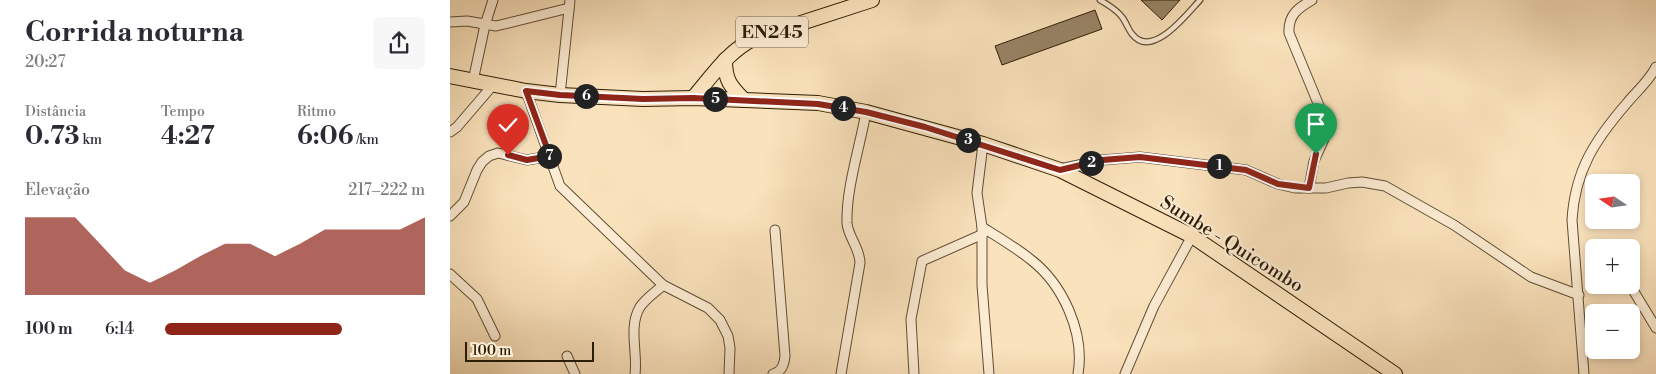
<!DOCTYPE html>
<html lang="pt">
<head>
<meta charset="utf-8">
<style>
  body { margin:0; font-family:"Libre Bodoni",serif; background:#f7f7f7; color:#2b2b33; height:100vh; display:flex; flex-direction:column; font-size:19px; white-space:nowrap }
  * { box-sizing:border-box; margin:0 }
  p { font-size:16px; color:#7c7c81 }
  .icon { flex:none; width:28px; height:28px; fill:none; stroke:currentColor; stroke-width:2; stroke-linecap:round; stroke-linejoin:round }
  .map { position:relative; flex:1; overflow:hidden }
  .side { display:flex; flex-direction:column; background:#fff; width:450px }
  .side>* { flex:none }
  .needle { width:32px; rotate:283deg }
  .fabs { position:absolute; left:1135px; top:174px; display:grid; gap:10px }
  .fabs a { display:grid; place-items:center; width:55px; height:55px; border-radius:8px; background:#fff; box-shadow:0 2px 8px #0003; font-size:25px }
  .scale { position:absolute; left:15px; bottom:12px; width:129px; box-sizing:border-box; padding-left:5px; border:2px solid #2c1d06; border-top:0; font-size:14px; line-height:18px; white-space:nowrap; color:#2c1d06; -webkit-text-stroke:4px #fcecd3; paint-order:stroke }
  .pin { position:absolute; display:grid; place-items:center; width:42px; height:42px; color:#fff; margin:-51px -21px; border-radius:50% 50% 50% 0; rotate:-45deg; box-shadow:0 0 5px #0007 }
  .pin .icon { rotate:45deg }
  .km { position:absolute; width:25px; height:25px; margin:-12px; border-radius:50%; background:#222; color:#fff; font-size:14px; line-height:25px; text-align:center }
  .round { display:grid; place-items:center; flex:none; width:52px; height:52px; border-radius:8px; background:#f7f7f7 }
  .headline { display:flex; align-items:center; justify-content:space-between; height:85px; padding:0 25px }
  h1 { font-size:28px; font-weight:700; line-height:38px }
  .stats { display:grid; grid-template-columns:repeat(3,1fr); gap:8px; height:85px; padding:5px 25px }
  .stats div { display:grid; align-content:center }
  .stats b { font-size:25px; font-weight:700 }
  .stats small { font-size:14px; font-weight:400 }
  .stats p { font-size:14px }
  .chart { height:140px; padding:10px 25px }
  .chart p { display:flex; justify-content:space-between }
  .chart svg { width:100%; height:90px; margin-top:5px; fill:#8f2418; opacity:.7 }
  ul { padding:0 25px; list-style:none; font-size:16px }
  li { display:grid; grid-template-columns:80px 60px 1fr; align-items:center; height:38px }
  li i { height:12px; border-radius:6px; background:#8f2418 }
  main { display:flex; flex:1; min-height:0 }
  .map>svg:first-child { display:block }
  .building { fill:#978365; stroke:#2c1d06 }
  .lines { fill:none; stroke-linecap:round; stroke-linejoin:round }
  .lane-casing { stroke:#604e34; stroke-width:7 }
  .street-casing { stroke:#604e34; stroke-width:11 }
  .primary-casing { stroke:#2c1d06; stroke-width:16 }
  .lane { stroke:#fcecd3; stroke-width:4.5 }
  .street { stroke:#fcecd3; stroke-width:9 }
  .primary { stroke:#fae2bc; stroke-width:14 }
  .route-casing { stroke:#fff; stroke-width:10 }
  .route { stroke:#8f2418; stroke-width:6 }
  .labels { text-anchor:middle; dominant-baseline:central; stroke-width:4; stroke-linejoin:round; paint-order:stroke }
  .shield { fill:#fcecd3; stroke:#6a5b44; stroke-width:1 }
  .shield-label { font-size:18px; font-weight:bold; fill:#2c1d06 }
  .street-label { font-size:19px; fill:#2c1d06; stroke:#fcecd3 }
</style>
</head>
<body>
<main>
<section class="side">
<div class="headline"><div><h1>Corrida noturna</h1><p>20:27</p></div><a class="round"><svg class="icon" aria-label="share" viewBox="0 0 24 24"><path d="M12 15V3M7 8l5-5 5 5M5 13v7h14v-7"/></svg></a></div>
<div class="stats">
<div><p>Distância</p><b>0.73<small> km</small></b></div>
<div><p>Tempo</p><b>4:27</b></div>
<div><p>Ritmo</p><b>6:06<small> /km</small></b></div>
</div>
<div class="chart"><p><span>Elevação</span>217–222 m</p>
<svg viewBox="0 0 160 44" preserveAspectRatio="none"><path d="M0 44V6L10 6L20 6L30 19L40 32L50 38L60 32L70 25L80 19L90 19L100 25L110 19L120 12L130 12L140 12L150 12L160 6V44z"/></svg>
</div>
<ul>
<li><b>100 m</b>6:14<i style="width:68%"></i></li>
</ul>
</section>
<div class="map">
<svg width="1206" height="374" viewBox="0 0 1206 374">
  <rect width="100%" height="100%" fill="#fae2bc"/>
  <filter id="stains"><feTurbulence type="fractalNoise" baseFrequency=".004" numOctaves="4"/><feColorMatrix values="0 0 0 0 .2 0 0 0 0 .09 0 0 0 0 .02 0 0 0 .5 -.17"/></filter>
  <radialGradient id="worn" r=".72"><stop offset=".6" stop-color="#630" stop-opacity="0"/><stop offset="1" stop-color="#630" stop-opacity=".3"/></radialGradient>
  <!-- building -->
  <g class="building">
    <path d="M691,0H730L712,20Z"/>
    <path d="M645,10L652,29L552,65L545,46Z"/>
  </g>
  <g class="lines">
    <!-- lane casing -->
    <g class="lane-casing">
      <path id="lane" d="M650,0C658,5 666,9 672,17C676,22 678,29 682,34C702,60 737,14 750,0"/>
    </g>
    <!-- street casing -->
    <g class="street-casing">
      <g id="street">
        <path d="M0,22L17,21L46,26L119,8"/>
        <path d="M23,81L35,25L43,0"/>
        <path d="M76,91L110,186L213,285L258,308L270,320L278,336L280,348L279,374"/>
        <path d="M110,95L120,0"/>
        <path d="M0,132L7,127L43,85"/>
        <path d="M533,144L527,193L532,227V285L539,374"/>
        <path d="M610,169L652,160L690,157L796,170L828,184L845,188H876L898,183L912,182L935,186L1004,225L1081,277L1129,295"/>
        <path d="M859,188L864,161L875,137L877,125L839,33C838,15 848,8 862,0"/>
        <path d="M0,216L14,202L27,170L32,162L39,156L48,153L77,160L100,156"/>
        <path d="M532,227C548,237 565,247 580,259C613,284 635,333 628,374"/>
        <path d="M0,274L27,299L45,336"/>
        <path d="M1180,285L1206,328"/>
        <path d="M117,356L125,374"/>
        <path d="M185,374C188,353 178,327 190,307C196,298 206,292 213,285"/>
        <path d="M323,374C332,372 334,364 335,356L325,230"/>
        <path d="M391,374L410,263C410,248 398,237 397,223C396,188 410,147 416,112"/>
        <path d="M464,374L461,319L472,261L533,234"/>
        <path d="M675,374L704,306L742,236"/>
        <path d="M1134,374L1122,220C1125,170 1145,140 1177,103C1186,92 1199,81 1206,67"/>
      </g>
    </g>
    <!-- primary casing -->
    <g class="primary-casing">
      <g id="primary">
        <path d="M275,60C275,80 280,86 294,100"/>
        <path d="M0,76L76,91L110,95L193,99L243,98L368,103L416,112L533,144L610,170L742,236L945,374"/>
        <path d="M243,98C262,76 278,51 305,38L422,0"/>
      </g>
    </g>
    <!-- lane -->
    <use href="#lane" class="lane"/>
    <!-- street -->
    <use href="#street" class="street"/>
    <!-- primary -->
    <use href="#primary" class="primary"/>
  </g>
  <g class="lines">
    <!-- route casing -->
    <g class="route-casing">
      <path id="route" d="M58,155L77,160L100,156L76,91L110,95L193,99L243,98L368,104L416,112L475,127L610,170L652,160L690,157L796,170L828,184L859,188L866,154"/>
    </g>
    <!-- route -->
    <use href="#route" class="route"/>
  </g>
  <g class="labels">
    <!-- shield labels -->
    <rect class="shield" x="286" y="16.5" width="72" height="31" rx="4"/>
    <g class="shield-label">
      <text x="322" y="32">EN245</text>
    </g>
    <!-- street labels -->
    <g class="street-label">
      <text transform="translate(782 244) rotate(32)">Sumbe - Quicombo</text>
    </g>
  </g>
  <rect width="100%" height="100%" filter="url(#stains)"/>
  <rect width="100%" height="100%" fill="url(#worn)"/>
</svg>
<div class="fabs">
<a><svg class="needle" viewBox="-14 -14 28 28"><path d="M0-13l5 13h-10z" fill="#e53935"/><path d="M0 13l5-13h-10z" fill="#7c7c81"/></svg></a>
<a>+</a>
<a>−</a>
</div>
<div class="scale">100 m</div>
<div class="pin" style="left:866px;top:154px;background:#1e9e55"><svg class="icon" aria-label="arrive" viewBox="0 0 24 24"><path d="M6 21V4h12l-3 4 3 4H6"/></svg></div>
<div class="pin" style="left:58px;top:155px;background:#d93025"><svg class="icon" aria-label="check" viewBox="0 0 24 24"><path d="M5 12l5 5 9-10"/></svg></div>
<b class="km" style="left:769px;top:166px">1</b>
<b class="km" style="left:641px;top:163px">2</b>
<b class="km" style="left:518px;top:140px">3</b>
<b class="km" style="left:393px;top:108px">4</b>
<b class="km" style="left:265px;top:99px">5</b>
<b class="km" style="left:136px;top:96px">6</b>
<b class="km" style="left:99px;top:156px">7</b>
</div>
</main>
</body>
</html>
